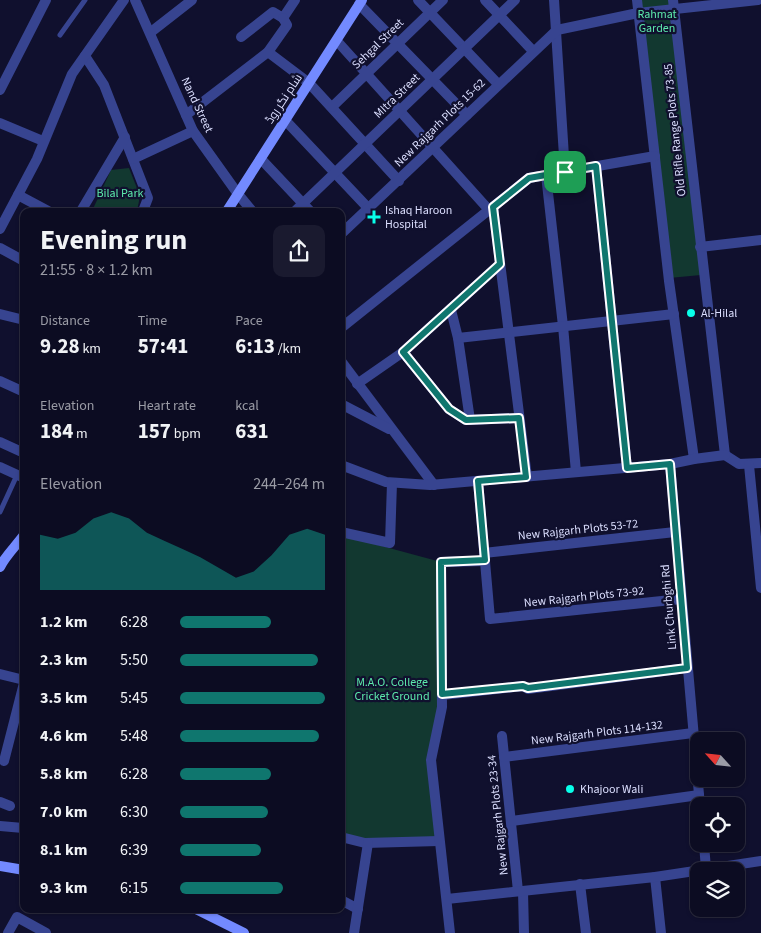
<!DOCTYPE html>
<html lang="en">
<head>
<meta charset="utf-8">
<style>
  body { margin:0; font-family:"Source Sans 3",Cairo,sans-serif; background:#1a1a2f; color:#f1f3f6; height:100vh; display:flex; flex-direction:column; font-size:19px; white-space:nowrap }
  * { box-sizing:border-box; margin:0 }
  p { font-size:16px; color:#9a9ba5 }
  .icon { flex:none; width:28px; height:28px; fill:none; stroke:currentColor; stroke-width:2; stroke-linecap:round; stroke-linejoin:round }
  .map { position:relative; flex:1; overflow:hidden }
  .details { position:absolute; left:20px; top:208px; width:325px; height:705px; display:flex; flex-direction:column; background:#0c0c22; border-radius:10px; box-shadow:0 1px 4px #0004,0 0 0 1px #2c2c40 }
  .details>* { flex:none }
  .needle { width:32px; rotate:297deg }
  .fabs { position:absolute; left:690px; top:732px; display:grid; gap:10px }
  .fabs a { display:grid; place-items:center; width:55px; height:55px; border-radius:10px; background:#0c0c22; box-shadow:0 1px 4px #0004,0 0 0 1px #2c2c40; font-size:25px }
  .pin { position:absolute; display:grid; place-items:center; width:42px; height:42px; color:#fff; margin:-21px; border-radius:10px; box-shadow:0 2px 8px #0006 }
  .round { display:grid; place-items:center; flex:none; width:52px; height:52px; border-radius:10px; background:#1a1a2f }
  .head { display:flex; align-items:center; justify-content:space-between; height:85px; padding:0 20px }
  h1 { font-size:28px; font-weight:700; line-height:38px }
  .figures { display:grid; grid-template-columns:repeat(3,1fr); gap:8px; height:85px; padding:5px 20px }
  .figures div { display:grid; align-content:center }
  .figures b { font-size:21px; font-weight:700 }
  .figures small { font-size:14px; font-weight:400 }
  .figures p { font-size:14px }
  .chart { height:140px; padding:10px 20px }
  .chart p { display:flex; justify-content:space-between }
  .chart svg { width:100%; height:90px; margin-top:5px; fill:#0f766e; opacity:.7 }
  ul { padding:0 20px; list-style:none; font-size:16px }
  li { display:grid; grid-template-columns:80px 60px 1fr; align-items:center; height:38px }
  li i { height:12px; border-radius:6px; background:#0f766e }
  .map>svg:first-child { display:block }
  .green { fill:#123830 }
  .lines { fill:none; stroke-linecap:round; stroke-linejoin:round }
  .service { stroke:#374490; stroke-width:5 }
  .minor { stroke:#374490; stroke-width:10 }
  .tertiary { stroke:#374490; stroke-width:10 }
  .secondary { stroke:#738aff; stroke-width:10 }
  .route-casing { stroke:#fff; stroke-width:10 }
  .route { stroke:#0f766e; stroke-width:6 }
  .poi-dot { fill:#08ffea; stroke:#10102e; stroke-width:2 }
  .labels { text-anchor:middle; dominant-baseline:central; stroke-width:4.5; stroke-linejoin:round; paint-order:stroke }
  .park-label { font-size:12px; fill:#5deaac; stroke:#10102e }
  .street-label { font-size:12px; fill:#dcdfff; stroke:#10102e }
  .poi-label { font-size:12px; fill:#dcdfff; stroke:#10102e; text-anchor:start }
</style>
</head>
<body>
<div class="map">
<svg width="761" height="933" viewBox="0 0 761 933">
  <rect width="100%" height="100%" fill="#10102e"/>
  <!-- green -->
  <g class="green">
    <path d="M636,0H673L701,275L669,278Z"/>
    <path d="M129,168L140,196L137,211H92L111,170Z"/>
    <path d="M341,535L441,562L442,707L431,760L439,841L368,843L341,836Z"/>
  </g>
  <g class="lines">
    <!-- service -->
    <g class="service">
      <path d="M60,35L85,0"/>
      <path d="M0,512L17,475"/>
    </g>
    <!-- minor -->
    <g class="minor">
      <path d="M418,0L498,84"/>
      <path d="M485,0L533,51"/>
      <path d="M554,0L565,172"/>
      <path d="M637,0L669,281L694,459"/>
      <path d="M673,0L725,455"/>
      <path d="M359,4L467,115"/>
      <path d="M151,32L192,0"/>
      <path d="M241,37L273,12L283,18L295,0"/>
      <path d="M337,41L489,210"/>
      <path d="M268,52L309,83L399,181"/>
      <path d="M85,56L104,85L148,198L143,211"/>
      <path d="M0,90L46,0"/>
      <path d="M332,107L443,0"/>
      <path d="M186,115L268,52L287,25L283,18"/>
      <path d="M285,120L369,209"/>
      <path d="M0,123L43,141"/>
      <path d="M133,159L193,131"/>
      <path d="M261,159L310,211"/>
      <path d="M596,166L627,468"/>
      <path d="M546,175L563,326L576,472"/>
      <path d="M238,194L252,211"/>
      <path d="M18,195L48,211"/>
      <path d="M493,207L527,477"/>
      <path d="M81,211L125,137"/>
      <path d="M295,211L515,0"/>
      <path d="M0,229L37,159L72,74L124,0"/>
      <path d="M341,234L557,30L638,13L758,0"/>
      <path d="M700,247L761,240"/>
      <path d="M0,248L24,261"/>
      <path d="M451,310L458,338L470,420"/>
      <path d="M0,314L24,320"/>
      <path d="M341,328L529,178L655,156"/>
      <path d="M458,338L674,314"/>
      <path d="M403,352L449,409L466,420L519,418"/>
      <path d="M341,361L434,485"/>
      <path d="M0,381L24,392"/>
      <path d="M357,384L403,352L500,264"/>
      <path d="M341,404L389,429"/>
      <path d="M0,442L24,453"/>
      <path d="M725,455L739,464L761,463"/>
      <path d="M670,464L700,806"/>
      <path d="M341,465L386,482L430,485L670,464L694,459L725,455"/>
      <path d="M749,465L761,588"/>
      <path d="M0,467L24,478"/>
      <path d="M478,481L490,619L681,599"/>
      <path d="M341,532L390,543L392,483"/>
      <path d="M484,553L675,532"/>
      <path d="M0,674L24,680"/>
      <path d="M442,695L523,686L528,689L687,668"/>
      <path d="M502,736L518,891"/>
      <path d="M504,757L693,733"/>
      <path d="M4,761L24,683"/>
      <path d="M0,802L10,806"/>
      <path d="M512,821L699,795"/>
      <path d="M0,826L23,828"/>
      <path d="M341,837L365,843L439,841"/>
      <path d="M704,844L706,869"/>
      <path d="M655,877L661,933"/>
      <path d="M580,884L586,933"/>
      <path d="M523,891L524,933"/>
      <path d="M447,899L655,877L761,861"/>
      <path d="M341,900L358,909"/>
      <path d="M8,933L17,917L46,933"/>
      <path d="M354,933L368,843"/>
      <path d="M450,933L431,760L442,707L441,562L485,561"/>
    </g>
    <!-- tertiary -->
    <path class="tertiary" d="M135,0L193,131L238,194"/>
    <!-- secondary -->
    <g class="secondary">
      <path d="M227,211L362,0"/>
      <path d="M0,567C6,555 16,546 24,535"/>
      <path d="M0,866L24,870"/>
      <path d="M196,909L244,933"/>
    </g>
  </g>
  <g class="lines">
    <!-- route casing -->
    <g class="route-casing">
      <path id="route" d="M596,166L627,468L670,464L687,668L528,688L523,686L442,694L441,562L485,560L478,481L526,477L519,418L466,420L449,409L403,352L500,264L493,207L529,178Z"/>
    </g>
    <!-- route -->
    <use href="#route" class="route"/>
  </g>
  <!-- markers -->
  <g class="poi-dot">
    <path d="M371.5 209.5h5v5h5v5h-5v5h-5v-5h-5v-5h5z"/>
    <circle cx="691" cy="313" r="5"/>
    <circle cx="570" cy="789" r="5"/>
  </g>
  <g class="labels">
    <!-- park labels -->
    <g class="park-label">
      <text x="657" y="14">Rahmat<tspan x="657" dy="14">Garden</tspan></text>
      <text x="120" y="193">Bilal Park</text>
      <text x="392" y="682">M.A.O. College<tspan x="392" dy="14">Cricket Ground</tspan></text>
    </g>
    <!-- street labels -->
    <g class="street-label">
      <text transform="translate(378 44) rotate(-44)">Sehgal Street</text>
      <text transform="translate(397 96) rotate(-44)">MItra Street</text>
      <text transform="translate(284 99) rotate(-57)">شام نگر روڈ</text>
      <text transform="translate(197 105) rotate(65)">Nand Street</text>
      <text transform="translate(440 123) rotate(-44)">New Rajgarh Plots 15-62</text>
      <text transform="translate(675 130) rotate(-96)">Old Rifle Range Plots 73-85</text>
      <text transform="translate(578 530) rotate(-6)">New Rajgarh Plots 53-72</text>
      <text transform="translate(584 597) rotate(-6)">New Rajgarh Plots 73-92</text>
      <text transform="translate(669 607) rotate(-95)">Link Churbghi Rd</text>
      <text transform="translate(597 733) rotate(-7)">New Rajgarh Plots 114-132</text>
      <text transform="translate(498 815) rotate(-96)">New Rajgarh Plots 23-34</text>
    </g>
    <!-- poi labels -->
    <g class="poi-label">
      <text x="385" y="210">Ishaq Haroon<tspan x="385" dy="14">Hospital</tspan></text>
      <text x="701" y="313">Al-Hilal</text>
      <text x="580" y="789">Khajoor Wali</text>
    </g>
  </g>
</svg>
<div class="fabs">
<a><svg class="needle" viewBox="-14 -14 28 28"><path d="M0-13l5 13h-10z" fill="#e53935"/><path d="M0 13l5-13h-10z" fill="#9a9ba5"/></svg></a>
<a><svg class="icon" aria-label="locate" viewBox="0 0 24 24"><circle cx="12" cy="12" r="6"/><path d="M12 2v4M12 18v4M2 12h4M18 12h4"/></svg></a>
<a><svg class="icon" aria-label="layers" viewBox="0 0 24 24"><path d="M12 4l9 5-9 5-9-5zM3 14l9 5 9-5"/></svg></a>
</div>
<div class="pin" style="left:565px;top:172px;background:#1e9e55"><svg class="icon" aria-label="arrive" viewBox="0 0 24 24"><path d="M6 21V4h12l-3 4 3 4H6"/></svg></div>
<section class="details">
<div class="head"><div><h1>Evening run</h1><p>21:55 · 8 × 1.2 km</p></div><a class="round"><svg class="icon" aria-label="share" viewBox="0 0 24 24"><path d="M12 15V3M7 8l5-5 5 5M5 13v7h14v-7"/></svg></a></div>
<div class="figures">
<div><p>Distance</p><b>9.28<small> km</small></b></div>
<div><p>Time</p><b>57:41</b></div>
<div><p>Pace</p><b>6:13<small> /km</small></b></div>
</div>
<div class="figures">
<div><p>Elevation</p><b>184<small> m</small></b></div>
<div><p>Heart rate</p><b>157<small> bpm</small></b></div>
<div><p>kcal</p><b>631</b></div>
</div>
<div class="chart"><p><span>Elevation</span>244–264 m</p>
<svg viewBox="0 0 160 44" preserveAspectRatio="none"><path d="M0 44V17L10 19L20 16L30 9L40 6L50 9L60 16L70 20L80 24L90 28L100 33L110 38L120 35L130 27L140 17L150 14L160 17V44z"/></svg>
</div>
<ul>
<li><b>1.2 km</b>6:28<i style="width:63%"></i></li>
<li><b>2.3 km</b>5:50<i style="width:95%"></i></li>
<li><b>3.5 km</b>5:45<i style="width:100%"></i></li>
<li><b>4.6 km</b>5:48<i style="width:96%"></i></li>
<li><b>5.8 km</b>6:28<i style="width:63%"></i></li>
<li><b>7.0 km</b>6:30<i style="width:61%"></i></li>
<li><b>8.1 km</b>6:39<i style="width:56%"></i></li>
<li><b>9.3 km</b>6:15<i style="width:71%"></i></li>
</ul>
</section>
</div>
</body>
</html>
